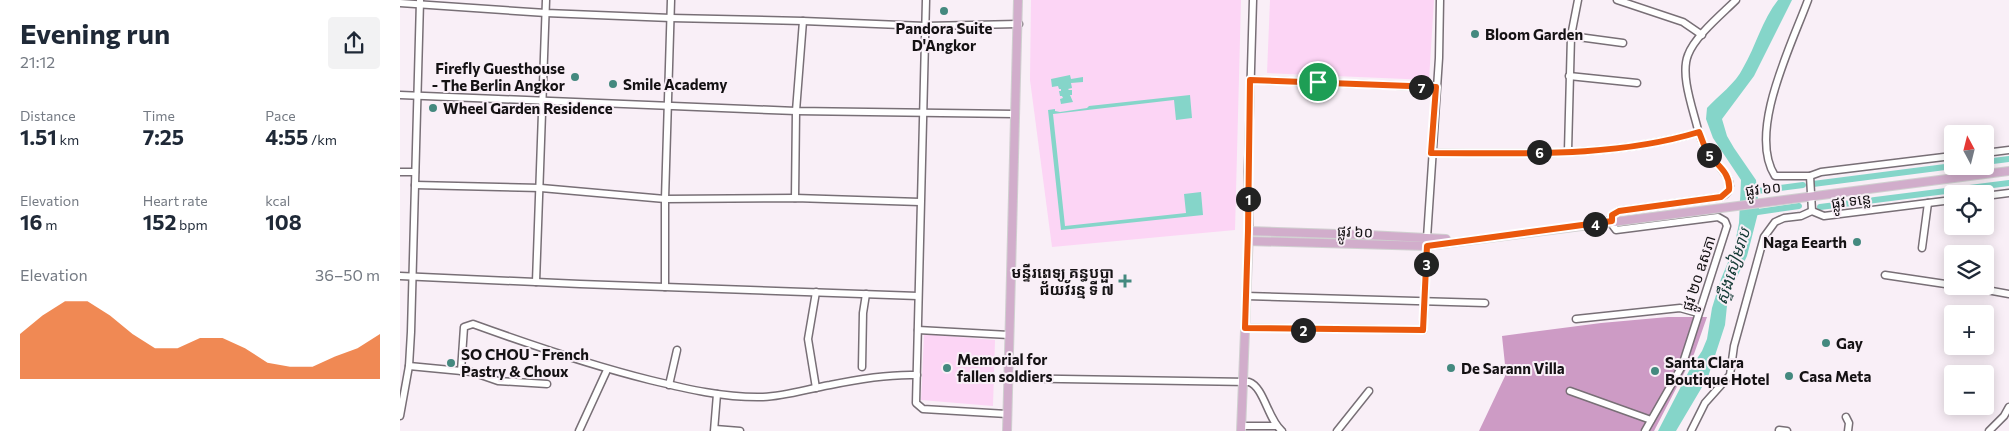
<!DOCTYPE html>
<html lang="en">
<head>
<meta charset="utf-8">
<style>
  body { margin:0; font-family:Commissioner,"Noto Sans Khmer",sans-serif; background:#f2f2f3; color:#1f2937; height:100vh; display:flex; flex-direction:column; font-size:19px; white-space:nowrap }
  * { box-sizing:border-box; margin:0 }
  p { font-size:16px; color:#747a83 }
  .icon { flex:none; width:28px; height:28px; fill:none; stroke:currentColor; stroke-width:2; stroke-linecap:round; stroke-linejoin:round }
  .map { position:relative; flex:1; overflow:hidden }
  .side { display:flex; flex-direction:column; background:#fff; width:400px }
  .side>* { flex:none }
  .needle { width:32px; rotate:353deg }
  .fabs { position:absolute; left:1544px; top:125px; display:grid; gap:10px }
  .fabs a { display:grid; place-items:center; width:50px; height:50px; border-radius:5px; background:#fff; box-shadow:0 2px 12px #0003; font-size:25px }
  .pin { position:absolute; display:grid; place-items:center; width:42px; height:42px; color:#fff; margin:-21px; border:2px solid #fff; border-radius:50%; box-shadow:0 1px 5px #0007 }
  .km { position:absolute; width:25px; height:25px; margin:-12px; border-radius:50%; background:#222; color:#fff; font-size:14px; line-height:25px; text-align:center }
  .round { display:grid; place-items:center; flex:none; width:52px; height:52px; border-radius:5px; background:#f2f2f3 }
  .overview { display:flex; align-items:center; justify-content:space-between; height:85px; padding:0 20px }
  h1 { font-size:28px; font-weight:700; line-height:38px }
  .stats { display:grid; grid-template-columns:repeat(3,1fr); gap:8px; height:85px; padding:5px 20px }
  .stats div { display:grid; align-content:center }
  .stats b { font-size:21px; font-weight:700 }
  .stats small { font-size:14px; font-weight:400 }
  .stats p { font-size:14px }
  .chart { height:140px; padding:10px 20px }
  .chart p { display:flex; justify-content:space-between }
  .chart svg { width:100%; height:90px; margin-top:5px; fill:#ea580c; opacity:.7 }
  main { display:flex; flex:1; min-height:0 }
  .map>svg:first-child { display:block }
  .green { fill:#fcd5f5 }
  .forest { fill:#cd9bc5 }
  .water { fill:#85d5c9 }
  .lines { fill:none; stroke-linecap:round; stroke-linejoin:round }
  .canal { stroke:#85d5c9; stroke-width:6 }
  .minor-casing { stroke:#786f76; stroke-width:9 }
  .major-casing { stroke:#d0d0d0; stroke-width:10 }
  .minor { stroke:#fff; stroke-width:6 }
  .major { stroke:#d1adcb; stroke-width:8 }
  .route-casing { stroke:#fff; stroke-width:10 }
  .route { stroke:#ea580c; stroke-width:6 }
  .poi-dot { fill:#44897f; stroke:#f9eff7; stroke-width:2 }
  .labels { text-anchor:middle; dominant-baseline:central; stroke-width:4; stroke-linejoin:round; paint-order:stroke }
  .poi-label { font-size:15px; font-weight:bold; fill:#151214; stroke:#f9eff7; text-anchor:start }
  .street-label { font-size:15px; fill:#151214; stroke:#f9eff7 }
  .water-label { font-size:16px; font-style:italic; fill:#153b36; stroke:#f9eff7 }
</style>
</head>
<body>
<main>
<section class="side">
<div class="overview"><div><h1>Evening run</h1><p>21:12</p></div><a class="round"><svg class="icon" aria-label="share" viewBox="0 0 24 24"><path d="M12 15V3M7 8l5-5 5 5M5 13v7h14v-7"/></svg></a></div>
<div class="stats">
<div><p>Distance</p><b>1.51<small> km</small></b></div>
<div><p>Time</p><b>7:25</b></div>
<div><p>Pace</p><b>4:55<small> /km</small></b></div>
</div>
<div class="stats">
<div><p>Elevation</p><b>16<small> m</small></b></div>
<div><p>Heart rate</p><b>152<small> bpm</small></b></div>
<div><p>kcal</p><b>108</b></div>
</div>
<div class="chart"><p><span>Elevation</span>36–50 m</p>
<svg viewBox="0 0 160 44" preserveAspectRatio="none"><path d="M0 44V22L10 13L20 6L30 6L40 13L50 22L60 29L70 29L80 24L90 24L100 29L110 36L120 38L130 38L140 33L150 29L160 22V44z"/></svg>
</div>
</section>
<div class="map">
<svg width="1609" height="431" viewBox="0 0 1609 431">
  <rect width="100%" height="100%" fill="#f9eff7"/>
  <!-- green -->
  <g class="green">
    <path d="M631,0H841L835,230L652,247L630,80Z"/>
    <path d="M870,0H1034L1029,80L867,73Z"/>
    <path d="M524,334L595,340L593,406L521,400Z"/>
  </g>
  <!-- forest -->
  <path class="forest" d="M1268,317H1307L1294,354L1254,431H1079L1106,374L1102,336L1201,323Z"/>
  <!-- water -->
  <g class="water">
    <path d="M1378,0H1392L1354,76L1322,119L1327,136L1334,148L1356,180L1359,209L1347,256L1328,296L1325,325L1308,377L1276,431H1258L1290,369L1302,351L1307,339L1312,308L1321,279L1334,248L1339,223L1341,180L1313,138L1306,119L1307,108C1318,96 1336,83 1343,68C1356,46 1362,20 1378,0Z"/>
    <path d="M670,75L671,79L683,77V82L671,83L672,88L668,89L669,90H672V95H670L673,102L661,104L660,99L663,98L662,96H660L659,91H661V89H659L658,86L652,87L651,79Z"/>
    <path d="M790,95L792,118L776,120L774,100L653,114L665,226L786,213L784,194L801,192L803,215L661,230L648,110L655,109V111L660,112L687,108L689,106Z"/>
  </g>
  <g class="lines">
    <!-- canal -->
    <g class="canal">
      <path d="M1585,162L1609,159"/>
      <path d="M1413,184L1553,166"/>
      <path d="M1350,192L1403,185"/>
      <path d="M1420,207L1609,183"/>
      <path d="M1351,213L1399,206"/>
    </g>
    <!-- minor casing -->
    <g class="minor-casing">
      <g id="minor">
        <path d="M526,0L516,403L523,409L607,414"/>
        <path d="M1217,0L1283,22L1302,35"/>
        <path d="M1408,0C1392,44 1347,132 1375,176H1410L1421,172L1552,156"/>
        <path d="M0,3L146,13L271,18L403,21L525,26L619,24"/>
        <path d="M1171,36L1178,0"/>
        <path d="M1169,76L1237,83"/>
        <path d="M850,80L1035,87"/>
        <path d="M0,95L396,111L615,114"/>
        <path d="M1168,151L1171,36L1223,43"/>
        <path d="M1031,153C1120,153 1213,158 1299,132"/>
        <path d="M1585,153L1609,150"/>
        <path d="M0,172H15"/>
        <path d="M1410,176L1412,211"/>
        <path d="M15,185L141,188L265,199L395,198L520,202"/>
        <path d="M1585,196L1609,193"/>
        <path d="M395,198L396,111L403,21"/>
        <path d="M1412,211L1424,216L1552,200"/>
        <path d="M849,231L848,172L853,0"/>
        <path d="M1027,238L1039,58L1040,0"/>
        <path d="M1522,248L1528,203"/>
        <path d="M1485,275L1552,285"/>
        <path d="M0,276L180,284L518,296"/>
        <path d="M136,282L146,0"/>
        <path d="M1565,286L1609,294"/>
        <path d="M265,287V199L271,0"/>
        <path d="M416,292L408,339L416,388"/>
        <path d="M846,296L1085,303"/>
        <path d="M1176,319L1280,308L1298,313"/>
        <path d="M845,328L1023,330L1027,246"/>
        <path d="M518,330L609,335"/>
        <path d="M9,366L72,372L98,381L147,384"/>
        <path d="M462,367L463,313L466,294"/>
        <path d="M61,371L64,327L73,324C131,345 190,365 250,380C287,389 325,398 363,397C386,396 407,389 430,385C458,379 488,374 517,375"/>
        <path d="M607,378L849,382C864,387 868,420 882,431"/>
        <path d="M269,385L277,350"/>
        <path d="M1170,391L1251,420"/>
        <path d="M0,416L9,366L11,332L20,1"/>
        <path d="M1446,417L1449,423L1448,431"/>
        <path d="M842,426H876"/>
        <path d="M315,429L340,431"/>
        <path d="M1379,430L1387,431"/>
        <path d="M179,431L207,370"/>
        <path d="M314,431L317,394"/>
        <path d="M937,431L969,391"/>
        <path d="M1245,431L1282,366L1327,226L1325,221L1318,217L1216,230L1213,226L1211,218L1219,211L1321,197C1343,186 1317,165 1309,154C1304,147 1301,138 1298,130C1293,109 1280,75 1288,55C1295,36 1322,14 1336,0"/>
        <path d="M1291,431L1305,403L1330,375L1334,346L1364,237L1375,222L1384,218L1401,216L1412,211"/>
        <path d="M1589,431L1604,416L1609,407"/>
      </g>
    </g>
    <!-- major casing -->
    <g class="major-casing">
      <g id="major">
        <path d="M848,241L1027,246L1609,171"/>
        <path d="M607,431L618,0"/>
        <path d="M841,431L849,231L968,235L1046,239"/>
      </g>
    </g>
    <!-- minor -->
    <use href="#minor" class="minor"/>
    <!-- major -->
    <use href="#major" class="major"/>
  </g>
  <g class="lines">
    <!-- route casing -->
    <g class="route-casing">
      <path id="route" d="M850,80L1036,87L1031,153C1120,153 1213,158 1299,132C1302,139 1304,146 1307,152C1316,165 1331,172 1329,190L1321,197L1219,211L1212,215V221L1027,246L1023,330L845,328L848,231Z"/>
    </g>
    <!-- route -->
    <use href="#route" class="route"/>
  </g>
  <!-- markers -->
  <g class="poi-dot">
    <circle cx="544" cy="11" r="5"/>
    <circle cx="1075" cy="34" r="5"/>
    <circle cx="175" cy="77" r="5"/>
    <circle cx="213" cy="84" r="5"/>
    <circle cx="33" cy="108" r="5"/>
    <circle cx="1457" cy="242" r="5"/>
    <path d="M722.5 273.5h5v5h5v5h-5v5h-5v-5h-5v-5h5z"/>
    <circle cx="1426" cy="343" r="5"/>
    <circle cx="51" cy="363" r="5"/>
    <circle cx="547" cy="368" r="5"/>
    <circle cx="1051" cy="368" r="5"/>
    <circle cx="1255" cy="371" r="5"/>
    <circle cx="1389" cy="376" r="5"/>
  </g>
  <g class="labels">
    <!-- poi labels -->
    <g class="poi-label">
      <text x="544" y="28" text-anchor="middle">Pandora Suite<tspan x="544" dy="17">D'Angkor</tspan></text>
      <text x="1085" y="34">Bloom Garden</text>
      <text x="165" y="68" text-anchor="end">Firefly Guesthouse<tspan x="165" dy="17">- The Berlin Angkor</tspan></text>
      <text x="223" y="84">Smile Academy</text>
      <text x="43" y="108">Wheel Garden Residence</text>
      <text x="1447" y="242" text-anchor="end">Naga Eearth</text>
      <text x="714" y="272" text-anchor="end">មន្ទីរពេទ្យ គន្ធបុប្ផា<tspan x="714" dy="17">ជ័យវ័រន្ម ទី ៧</tspan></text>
      <text x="1436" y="343">Gay</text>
      <text x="61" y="354">SO CHOU - French<tspan x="61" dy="17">Pastry &amp; Choux</tspan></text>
      <text x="557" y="359">Memorial for<tspan x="557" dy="17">fallen soldiers</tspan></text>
      <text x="1265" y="362">Santa Clara<tspan x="1265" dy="17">Boutique Hotel</tspan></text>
      <text x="1061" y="368">De Sarann Villa</text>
      <text x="1399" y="376">Casa Meta</text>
    </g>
    <!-- street labels -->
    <g class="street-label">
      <text transform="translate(1363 188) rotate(-7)">ផ្លូវ ៦០</text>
      <text transform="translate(1451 200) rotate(-7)">ផ្លូវ ទន្លេ</text>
      <text transform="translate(955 231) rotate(2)">ផ្លូវ ៦០</text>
      <text transform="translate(1298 273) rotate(-72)">ផ្លូវ ២០ ឧសភា</text>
    </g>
    <!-- water labels -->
    <g class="water-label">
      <text transform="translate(1332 266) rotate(-72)">ស្ទឹងសៀមរាប</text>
    </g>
  </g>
</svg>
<div class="fabs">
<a><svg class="needle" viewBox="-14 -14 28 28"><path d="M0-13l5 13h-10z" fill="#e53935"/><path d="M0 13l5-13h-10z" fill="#747a83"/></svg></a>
<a><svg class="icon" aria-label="locate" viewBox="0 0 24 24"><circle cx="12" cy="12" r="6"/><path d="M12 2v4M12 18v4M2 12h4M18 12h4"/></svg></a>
<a><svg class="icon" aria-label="layers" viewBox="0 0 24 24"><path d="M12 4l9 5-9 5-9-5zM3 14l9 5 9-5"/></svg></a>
<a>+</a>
<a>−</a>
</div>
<div class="pin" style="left:918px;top:82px;background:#1e9e55"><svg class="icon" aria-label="arrive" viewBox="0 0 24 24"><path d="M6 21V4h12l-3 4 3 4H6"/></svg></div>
<b class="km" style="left:848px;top:199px">1</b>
<b class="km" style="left:903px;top:330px">2</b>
<b class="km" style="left:1026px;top:264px">3</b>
<b class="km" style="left:1195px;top:224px">4</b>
<b class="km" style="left:1309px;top:155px">5</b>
<b class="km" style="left:1139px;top:152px">6</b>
<b class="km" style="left:1021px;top:87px">7</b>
</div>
</main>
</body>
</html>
